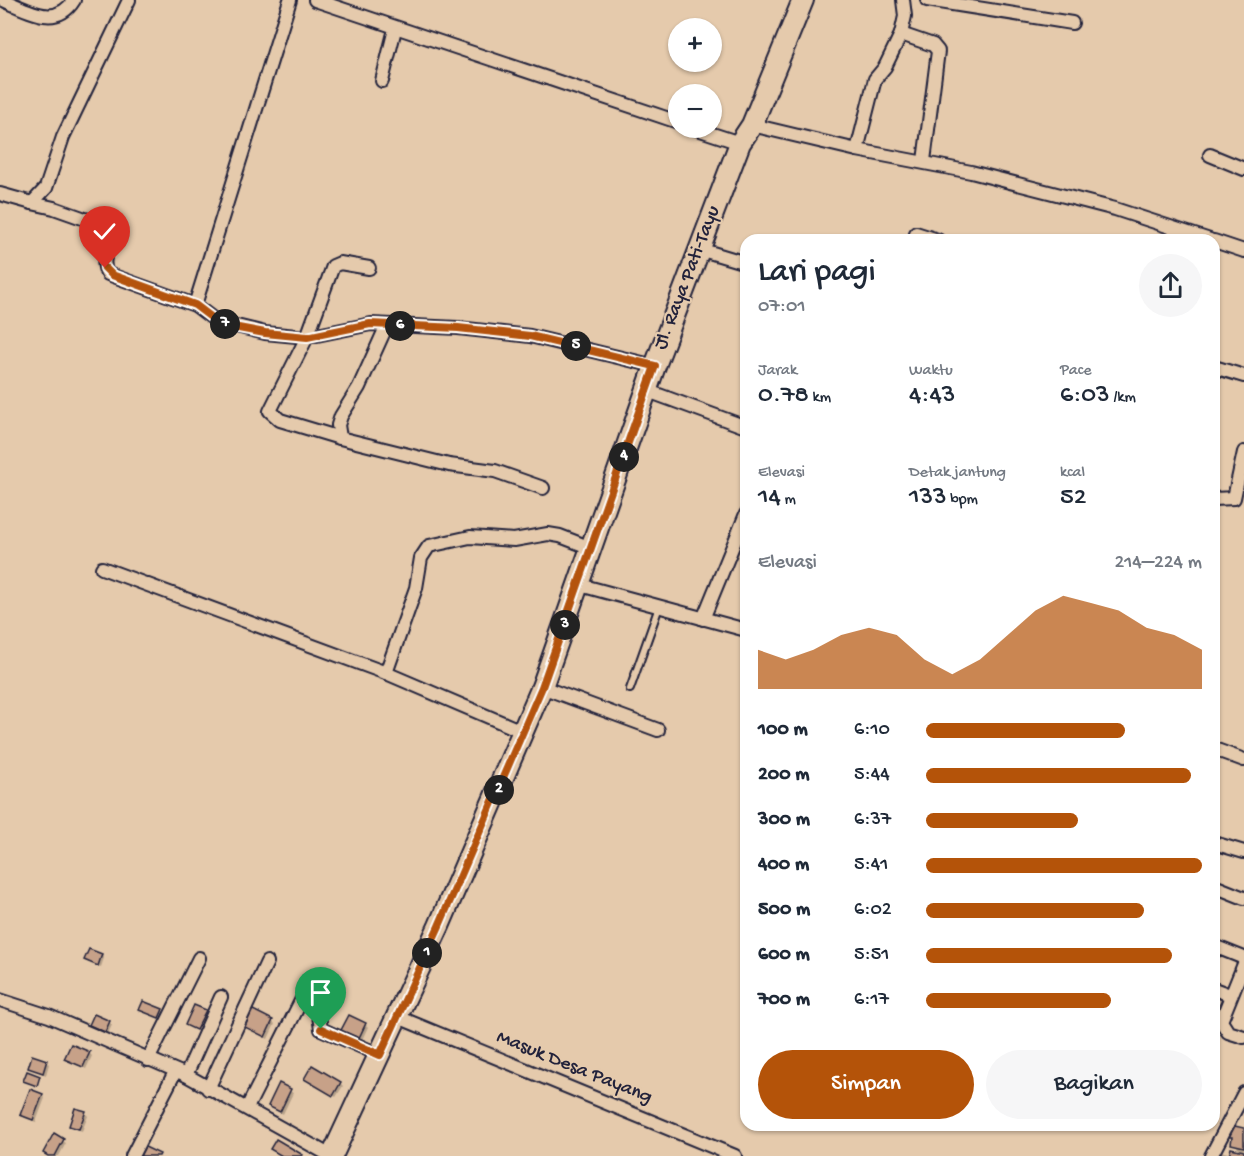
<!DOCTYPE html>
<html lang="id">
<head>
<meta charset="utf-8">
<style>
  body { margin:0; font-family:"Gochi Hand",sans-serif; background:#f6f6f7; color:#1f2937; height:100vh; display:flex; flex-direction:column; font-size:22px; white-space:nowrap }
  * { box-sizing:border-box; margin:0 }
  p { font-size:20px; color:#747a83 }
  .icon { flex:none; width:33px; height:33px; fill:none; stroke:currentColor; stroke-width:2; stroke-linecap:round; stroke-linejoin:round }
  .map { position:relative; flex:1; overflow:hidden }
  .side { position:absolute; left:740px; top:234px; width:480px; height:897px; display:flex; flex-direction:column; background:#fff; border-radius:18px; box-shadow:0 2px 4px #0004 }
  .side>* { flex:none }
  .fabs { position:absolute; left:668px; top:18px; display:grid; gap:12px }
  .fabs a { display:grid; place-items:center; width:54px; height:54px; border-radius:50%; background:#fff; box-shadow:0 2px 4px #0004; font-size:30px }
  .pin { position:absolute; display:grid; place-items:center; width:51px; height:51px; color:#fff; margin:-62px -26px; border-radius:50% 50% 50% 0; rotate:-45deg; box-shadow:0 0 6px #0007 }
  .pin .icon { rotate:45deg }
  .km { position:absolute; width:30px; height:30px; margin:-15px; border-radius:50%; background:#222; color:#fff; font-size:16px; line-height:30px; text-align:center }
  .round { display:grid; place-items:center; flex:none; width:63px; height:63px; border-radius:32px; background:#f6f6f7 }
  .head { display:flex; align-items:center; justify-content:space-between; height:102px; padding:0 18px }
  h1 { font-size:33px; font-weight:600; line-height:45px }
  .metrics { display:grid; grid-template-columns:repeat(3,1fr); gap:9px; height:102px; padding:6px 18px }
  .metrics div { display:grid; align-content:center }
  .metrics b { font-size:26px; font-weight:600 }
  .metrics small { font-size:16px; font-weight:400 }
  .metrics p { font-size:16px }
  .chart { height:168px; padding:12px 18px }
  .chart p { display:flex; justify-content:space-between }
  .chart svg { width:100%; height:108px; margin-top:6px; fill:#b45309; opacity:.7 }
  .primary-button { display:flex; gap:12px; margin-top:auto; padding:12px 18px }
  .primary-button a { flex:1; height:69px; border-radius:36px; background:#b45309; color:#fff; font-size:24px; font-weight:600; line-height:69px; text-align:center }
  .primary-button a+a { background:#f6f6f7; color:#1f2937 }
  ul { padding:0 18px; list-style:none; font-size:20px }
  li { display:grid; grid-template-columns:96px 72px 1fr; align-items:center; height:45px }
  li i { height:15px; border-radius:8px; background:#b45309 }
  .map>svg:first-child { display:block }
  .shadow { fill:#0003 }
  .building { fill:#c7a188; stroke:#22223b; stroke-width:1.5 }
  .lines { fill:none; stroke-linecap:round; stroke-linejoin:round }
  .service-casing { stroke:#22223b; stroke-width:10 }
  .minor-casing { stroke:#22223b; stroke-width:16 }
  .primary-casing { stroke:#22223b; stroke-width:24 }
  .service { stroke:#e5caac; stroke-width:6 }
  .minor { stroke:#e5caac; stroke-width:12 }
  .primary { stroke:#e5caac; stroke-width:20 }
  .route-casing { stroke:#fff; stroke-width:12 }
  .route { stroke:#b45309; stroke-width:8 }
  .labels { text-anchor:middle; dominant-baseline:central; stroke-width:4.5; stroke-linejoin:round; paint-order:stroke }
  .street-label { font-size:20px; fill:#22223b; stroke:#e5caac }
</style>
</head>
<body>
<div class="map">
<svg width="1244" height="1156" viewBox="0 0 1244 1156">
  <rect width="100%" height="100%" fill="#e5caac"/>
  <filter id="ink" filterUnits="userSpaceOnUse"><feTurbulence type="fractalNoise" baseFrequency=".0167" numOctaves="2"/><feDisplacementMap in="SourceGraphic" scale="12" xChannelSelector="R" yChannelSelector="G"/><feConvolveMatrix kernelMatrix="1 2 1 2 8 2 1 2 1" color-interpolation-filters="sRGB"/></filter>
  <g filter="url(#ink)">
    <!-- shadow -->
    <g class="shadow">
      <path d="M101,955L104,958L101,967L86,960Z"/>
      <path d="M337,998L340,1001L335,1010L321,1001Z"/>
      <path d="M141,1010H162L165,1013L162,1020Z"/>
      <path d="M205,1011L208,1014L200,1032L187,1025Z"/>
      <path d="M272,1021L275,1024L268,1039L245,1026Z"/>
      <path d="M109,1022L112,1025L108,1034L91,1025Z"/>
      <path d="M365,1024L368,1027L360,1044L344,1037Z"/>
      <path d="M89,1053L92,1056L86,1069L66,1058Z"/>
      <path d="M46,1061L49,1064L46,1075L30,1068Z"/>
      <path d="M306,1079L340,1083L343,1086L336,1097Z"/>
      <path d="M279,1085L293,1093L283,1114L270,1106Z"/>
      <path d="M42,1095L45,1098L36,1122L25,1118L22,1115Z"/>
      <path d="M85,1113L88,1116L82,1131L74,1128L71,1125Z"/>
      <path d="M1244,1129V1156H1215L1217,1150L1231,1154L1240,1151L1230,1136Z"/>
      <path d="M54,1135L66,1143L59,1156H48Z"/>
    </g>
    <!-- building -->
    <g class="building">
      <path d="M89,949L102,954L98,966L84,960Z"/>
      <path d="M325,990L337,997L332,1008L319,1001Z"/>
      <path d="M143,1001L163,1009L159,1018L139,1010Z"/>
      <path d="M194,1005L206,1010L196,1030L185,1025Z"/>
      <path d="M251,1009L273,1020L265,1037L243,1026Z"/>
      <path d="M94,1014L110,1021L105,1032L89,1025Z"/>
      <path d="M349,1015L366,1023L357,1042L339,1034Z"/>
      <path d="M71,1044L90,1052L83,1067L64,1059Z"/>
      <path d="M32,1055L47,1060L43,1073L28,1068Z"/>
      <path d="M312,1065L341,1082L333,1096L304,1079Z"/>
      <path d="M27,1071L40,1076L37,1086L23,1081Z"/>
      <path d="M279,1083L291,1089L280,1112L268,1106Z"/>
      <path d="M30,1089L43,1094L33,1120L20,1115Z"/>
      <path d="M75,1108L86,1111L79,1129L69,1126Z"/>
      <path d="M1230,1125L1244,1128V1147L1231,1144L1232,1137H1228Z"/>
      <path d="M54,1133L64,1139L55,1156H48L43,1153Z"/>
      <path d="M276,1139L303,1155L302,1156H282L270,1149Z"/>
      <path d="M143,1146L160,1154L159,1156H138Z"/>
      <path d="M1231,1148L1244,1151V1156H1229Z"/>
    </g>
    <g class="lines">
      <!-- service casing -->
      <g class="service-casing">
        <path id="service" d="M630,689L659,607"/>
      </g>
      <!-- minor casing -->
      <g class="minor-casing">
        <g id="minor">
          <path d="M3,0C28,10 56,29 74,0"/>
          <path d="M129,0L63,137L46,188L32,203L54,208L105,226C116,240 97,260 108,274L195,305L216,321L265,333L307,337L371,324L458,328L530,336L655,366"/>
          <path d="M315,0L678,122"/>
          <path d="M927,0L1072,23"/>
          <path d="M901,34L933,45L938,51L924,161"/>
          <path d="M382,81L395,29"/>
          <path d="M752,125L857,150L971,172L1115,209L1210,240"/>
          <path d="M694,128L740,143"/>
          <path d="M857,150L875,79L885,67L901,34L905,16L903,0"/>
          <path d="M1210,155L1244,169"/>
          <path d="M0,194L32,203"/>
          <path d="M916,233L938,240"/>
          <path d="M1214,241L1244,251"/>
          <path d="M699,249L746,263"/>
          <path d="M195,305L290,0"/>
          <path d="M387,325L359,387L341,416L338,425L340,438L449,465L495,471L543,488"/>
          <path d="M1214,367L1244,376"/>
          <path d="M648,391L746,427"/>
          <path d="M340,438L280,420L270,411L307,337L333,266L340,263L369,268"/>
          <path d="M1214,499L1234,498L1244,452"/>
          <path d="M102,568L386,673L524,732"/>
          <path d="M580,585L746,630"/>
          <path d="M703,619L746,514"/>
          <path d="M386,673L416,588L421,558L429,546L470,537L514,540L548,534L560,536L591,548"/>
          <path d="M542,687L658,730"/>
          <path d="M1214,749L1244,760"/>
          <path d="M1214,843L1244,852"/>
          <path d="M1214,886L1244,898"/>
          <path d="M1214,946L1244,958"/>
          <path d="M1244,964L1221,1021L1228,1032L1244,1037"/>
          <path d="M1214,989L1230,995"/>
          <path d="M0,1000L49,1016L186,1075L331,1156"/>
          <path d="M398,1017L735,1156"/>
          <path d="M148,1060L199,958"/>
          <path d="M186,1075L221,997"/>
          <path d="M208,1089L267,962"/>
          <path d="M247,1108L306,991L317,1003L321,1029L380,1055"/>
          <path d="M132,1156L175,1072"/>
          <path d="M1211,1156L1244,1093"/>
        </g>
      </g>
      <!-- primary casing -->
      <g class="primary-casing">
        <path id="primary" d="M332,1156L439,926L542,687L655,366L740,143L752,125L803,0"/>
      </g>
      <!-- service -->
      <use href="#service" class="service"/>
      <!-- minor -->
      <use href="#minor" class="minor"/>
      <!-- primary -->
      <use href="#primary" class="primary"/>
    </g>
  </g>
  <g class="lines" filter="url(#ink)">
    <!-- route casing -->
    <g class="route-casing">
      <path id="route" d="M105,268L112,275L195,305L216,321L228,326L265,333L307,337L370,324L458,328L530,336L655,366L542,687L439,926L380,1055L321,1029"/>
    </g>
    <!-- route -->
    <use href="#route" class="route"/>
  </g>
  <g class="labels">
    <!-- street labels -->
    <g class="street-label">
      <text transform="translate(688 278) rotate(-69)">Jl. Raya Pati-Tayu</text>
      <text transform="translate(574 1068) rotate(22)">Masuk Desa Payang</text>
    </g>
  </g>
</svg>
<div class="fabs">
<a>+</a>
<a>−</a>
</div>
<div class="pin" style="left:321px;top:1029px;background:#1e9e55"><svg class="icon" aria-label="arrive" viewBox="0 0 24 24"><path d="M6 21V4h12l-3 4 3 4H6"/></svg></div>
<div class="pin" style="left:105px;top:268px;background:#d93025"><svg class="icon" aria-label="check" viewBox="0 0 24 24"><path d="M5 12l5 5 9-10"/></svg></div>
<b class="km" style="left:427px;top:953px">1</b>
<b class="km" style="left:499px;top:790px">2</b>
<b class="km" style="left:565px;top:625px">3</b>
<b class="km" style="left:624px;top:457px">4</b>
<b class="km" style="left:576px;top:346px">5</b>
<b class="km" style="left:400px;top:326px">6</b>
<b class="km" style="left:225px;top:324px">7</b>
<section class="side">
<div class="head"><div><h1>Lari pagi</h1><p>07:01</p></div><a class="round"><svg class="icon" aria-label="share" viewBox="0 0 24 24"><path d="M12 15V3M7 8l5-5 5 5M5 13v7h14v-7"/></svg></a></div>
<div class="metrics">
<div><p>Jarak</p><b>0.78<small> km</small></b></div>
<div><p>Waktu</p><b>4:43</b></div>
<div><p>Pace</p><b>6:03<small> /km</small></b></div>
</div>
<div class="metrics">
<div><p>Elevasi</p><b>14<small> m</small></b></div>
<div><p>Detak jantung</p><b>133<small> bpm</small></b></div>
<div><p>kcal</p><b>52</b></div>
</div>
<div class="chart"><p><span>Elevasi</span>214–224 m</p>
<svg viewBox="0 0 160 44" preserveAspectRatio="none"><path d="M0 44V28L10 32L20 28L30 22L40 19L50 22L60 32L70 38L80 32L90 22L100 12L110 6L120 9L130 12L140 19L150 22L160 28V44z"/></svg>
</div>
<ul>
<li><b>100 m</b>6:10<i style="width:72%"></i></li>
<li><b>200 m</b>5:44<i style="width:96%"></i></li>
<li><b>300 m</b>6:37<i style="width:55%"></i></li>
<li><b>400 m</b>5:41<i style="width:100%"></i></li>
<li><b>500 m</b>6:02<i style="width:79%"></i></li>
<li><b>600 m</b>5:51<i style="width:89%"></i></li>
<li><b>700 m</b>6:17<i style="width:67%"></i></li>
</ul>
<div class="primary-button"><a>Simpan</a><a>Bagikan</a></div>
</section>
</div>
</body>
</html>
